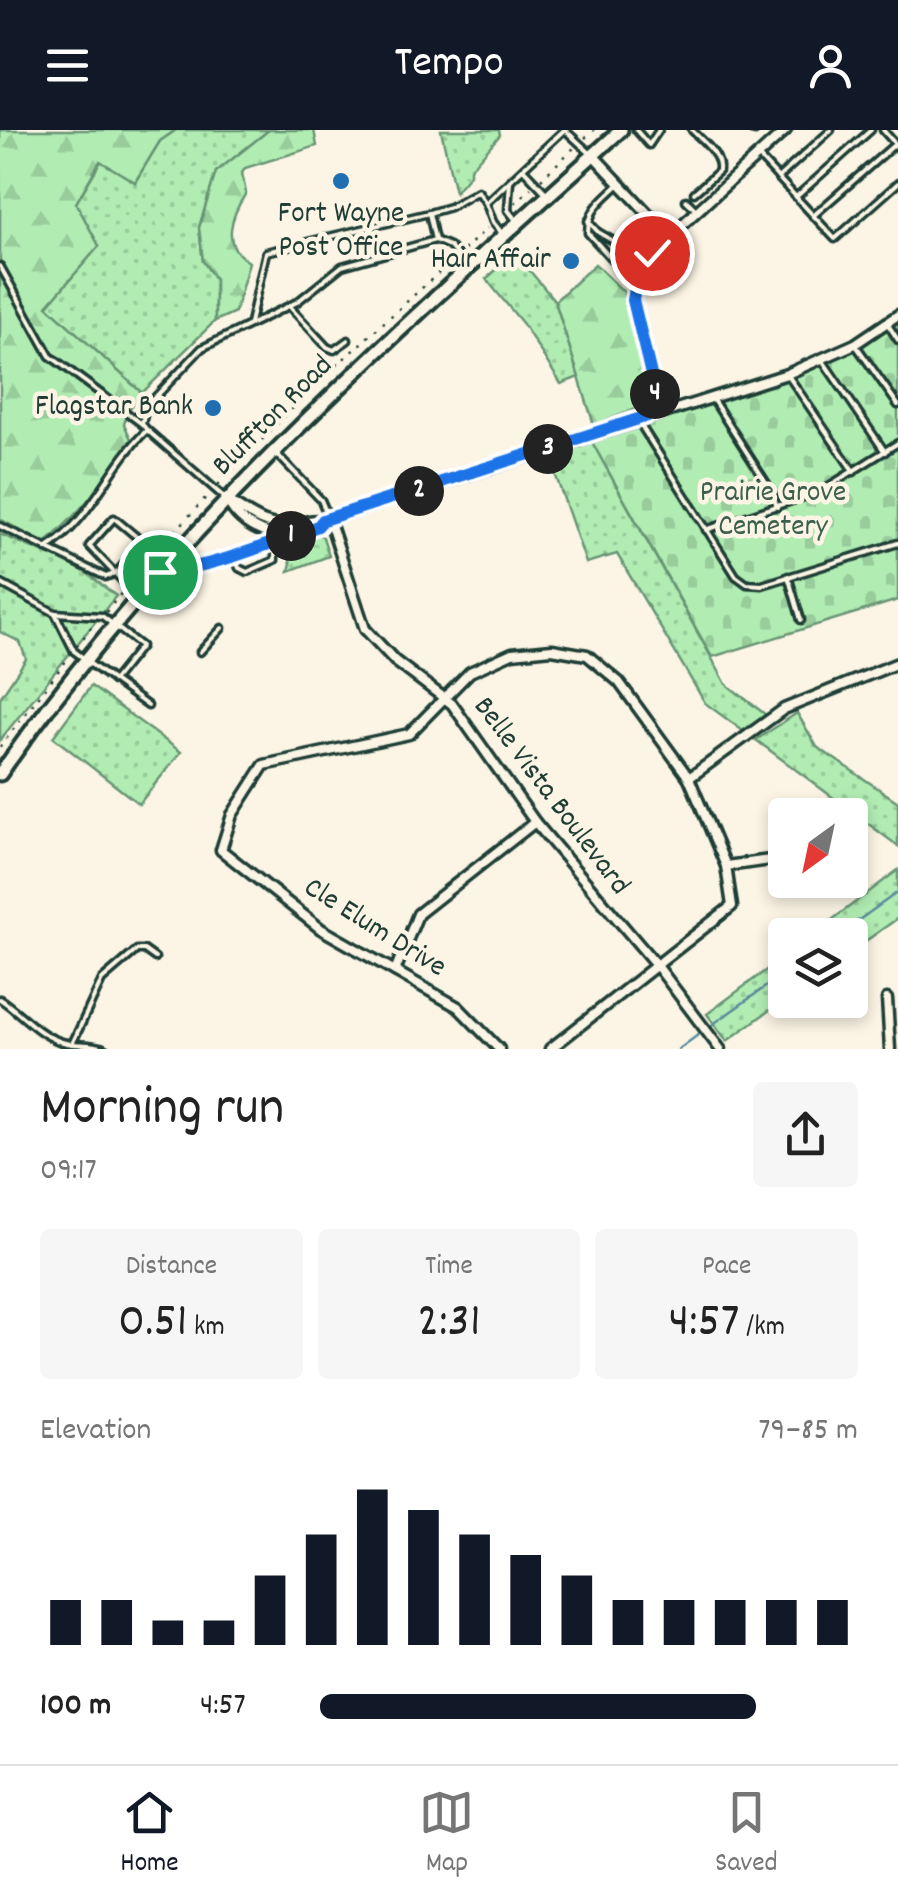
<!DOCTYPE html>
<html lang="en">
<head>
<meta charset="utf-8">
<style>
  body { margin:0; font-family:Dekko,sans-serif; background:#f6f6f6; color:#222; height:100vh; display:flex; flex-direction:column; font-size:38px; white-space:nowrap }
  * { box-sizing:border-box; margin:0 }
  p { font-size:32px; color:#767676 }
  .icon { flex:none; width:55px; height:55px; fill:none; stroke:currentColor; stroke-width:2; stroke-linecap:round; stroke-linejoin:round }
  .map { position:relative; height:919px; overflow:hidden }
  .side { display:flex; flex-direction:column; background:#fff; flex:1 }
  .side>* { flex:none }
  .needle { width:65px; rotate:213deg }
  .controls { position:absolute; left:768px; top:668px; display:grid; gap:20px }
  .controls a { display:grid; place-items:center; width:100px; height:100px; border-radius:10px; background:#fff; box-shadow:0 5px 15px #0003; font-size:50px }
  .pin { position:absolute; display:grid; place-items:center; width:85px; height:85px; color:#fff; margin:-42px; border:5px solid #fff; border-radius:50%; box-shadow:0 2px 10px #0007 }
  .km { position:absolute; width:50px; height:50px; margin:-25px; border-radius:50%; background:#222; color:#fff; font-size:28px; line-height:50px; text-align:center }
  .round { display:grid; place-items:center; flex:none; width:105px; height:105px; border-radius:10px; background:#f6f6f6 }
  .overview { display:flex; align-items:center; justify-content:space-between; height:170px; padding:0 40px }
  h1 { font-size:55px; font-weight:600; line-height:75px }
  .metrics { display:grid; grid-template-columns:repeat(3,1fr); gap:15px; height:170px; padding:10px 40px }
  .metrics div { display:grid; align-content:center; border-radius:10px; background:#f6f6f6; text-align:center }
  .metrics b { font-size:50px; font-weight:600 }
  .metrics small { font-size:28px; font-weight:400 }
  .metrics p { font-size:28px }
  .chart { height:280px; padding:20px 40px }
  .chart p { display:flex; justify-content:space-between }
  .chart svg { width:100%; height:180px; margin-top:10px; stroke:#111827; stroke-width:6 }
  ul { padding:0 40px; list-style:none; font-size:32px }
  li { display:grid; grid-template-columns:160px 120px 1fr; align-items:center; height:75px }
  li i { height:25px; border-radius:12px; background:#111827 }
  header { display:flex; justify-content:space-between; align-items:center; height:130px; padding:0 40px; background:#111827; color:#fff; font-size:45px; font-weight:600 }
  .tabs { display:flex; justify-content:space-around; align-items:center; height:140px; border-top:2px solid #e0e0e0; background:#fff; font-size:28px; color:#767676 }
  .tabs a { display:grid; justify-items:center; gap:5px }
  .tabs .current { color:#111827 }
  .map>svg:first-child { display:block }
  .grass { fill:url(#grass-dots); stroke:#689574; stroke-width:2.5 }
  .forest { fill:url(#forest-firs); stroke:#689574; stroke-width:2.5 }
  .cemetery { fill:url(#cemetery-stones); stroke:#689574; stroke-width:2.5 }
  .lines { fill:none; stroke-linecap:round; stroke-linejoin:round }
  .stream { stroke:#5b8c9d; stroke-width:2.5 }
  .lane-casing { stroke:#1f3d34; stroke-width:11 }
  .street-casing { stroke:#1f3d34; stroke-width:15 }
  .secondary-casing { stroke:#1f3d34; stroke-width:19 }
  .path { stroke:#1f3d34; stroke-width:2.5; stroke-dasharray:2.5 8; stroke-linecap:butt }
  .lane { stroke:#fcf5e5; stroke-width:4 }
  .street { stroke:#fcf5e5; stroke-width:8 }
  .secondary { stroke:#fcf5e5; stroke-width:11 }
  .route-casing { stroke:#fff; stroke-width:20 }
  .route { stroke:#1a73e8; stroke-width:12 }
  .poi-dot { fill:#1f6fb2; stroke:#fcf5e5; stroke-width:4 }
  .labels { text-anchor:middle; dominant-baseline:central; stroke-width:9; stroke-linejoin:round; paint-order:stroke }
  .poi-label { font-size:30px; fill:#1f3d34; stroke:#fcf5e5; text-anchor:end }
  .street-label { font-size:30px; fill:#1f3d34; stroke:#fcf5e5 }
  .park-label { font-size:30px; fill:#3c604d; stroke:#fcf5e5 }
</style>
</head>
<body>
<header><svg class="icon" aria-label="menu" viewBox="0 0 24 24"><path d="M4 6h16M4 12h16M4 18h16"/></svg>Tempo<svg class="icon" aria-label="person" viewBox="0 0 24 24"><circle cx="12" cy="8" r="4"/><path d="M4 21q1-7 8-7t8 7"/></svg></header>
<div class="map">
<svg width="898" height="919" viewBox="0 0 898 919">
  <defs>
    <pattern id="grass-dots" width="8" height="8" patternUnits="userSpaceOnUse" patternTransform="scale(2.5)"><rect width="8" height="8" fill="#b1edb3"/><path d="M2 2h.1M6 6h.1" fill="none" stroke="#98cc9b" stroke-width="1.8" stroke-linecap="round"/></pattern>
    <pattern id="forest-firs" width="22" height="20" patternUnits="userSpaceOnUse" patternTransform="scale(2.5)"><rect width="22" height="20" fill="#b1edb3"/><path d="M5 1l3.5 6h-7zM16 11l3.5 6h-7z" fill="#98cc9b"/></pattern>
    <pattern id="cemetery-stones" width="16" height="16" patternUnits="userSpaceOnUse" patternTransform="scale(2.5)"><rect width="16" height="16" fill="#b1edb3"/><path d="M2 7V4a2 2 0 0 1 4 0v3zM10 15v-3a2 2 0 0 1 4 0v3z" fill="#98cc9b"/></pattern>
  </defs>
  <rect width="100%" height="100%" fill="#fcf5e5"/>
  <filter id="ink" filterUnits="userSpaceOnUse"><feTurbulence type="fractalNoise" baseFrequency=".01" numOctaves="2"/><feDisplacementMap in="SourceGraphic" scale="20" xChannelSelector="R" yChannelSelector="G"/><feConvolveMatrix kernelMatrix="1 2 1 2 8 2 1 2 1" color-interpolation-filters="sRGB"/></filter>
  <g filter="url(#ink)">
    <!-- grass -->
    <g class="grass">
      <path d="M176,0H269L216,42L199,97L203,131L215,149V191L142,263L47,176L99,116L76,73L101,31L135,52L160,11Z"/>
      <path d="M441,0H499L500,5L470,39V44L455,62Z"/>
      <path d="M515,123L555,171L579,247L561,254L523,194L486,149Z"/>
      <path d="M592,312L726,554L766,585L743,601L705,573L617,424L586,433L549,326Z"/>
      <path d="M316,403L323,407L329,426L289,441L291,433L284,413Z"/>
      <path d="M0,404L49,425L55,418L116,466L0,610V568L26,529L20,512L0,502Z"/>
      <path d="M91,556L181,622L139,674L53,607Z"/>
      <path d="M797,583L817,617L898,672V716L756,610Z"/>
      <path d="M898,740V788L850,822V805H812Z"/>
      <path d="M785,826V869L727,911L707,884Z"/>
    </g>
    <!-- forest -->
    <g class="forest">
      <path d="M0,0H176L160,11L135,52L100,31L76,73L99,116L47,176L142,263L130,278L124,294L131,309C107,351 80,382 45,414L0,389Z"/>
      <path d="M269,0H314L317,16L245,38L242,43L246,63C231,86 220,115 249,132L235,182L215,191V149L203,131L199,98L216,42Z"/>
      <path d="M595,134L624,162L648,267L644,276L594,295L555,171Z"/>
    </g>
    <!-- cemetery -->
    <path class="cemetery" d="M898,191V470L712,527L592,312C696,277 806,253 898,191Z"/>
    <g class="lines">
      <!-- stream -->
      <g class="stream">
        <path d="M838,805L898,762"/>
        <path d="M709,897L785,843"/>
        <path d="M679,919L702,902"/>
      </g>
      <!-- lane casing -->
      <g class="lane-casing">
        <g id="lane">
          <path d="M565,0L591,24"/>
          <path d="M636,0L649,15L659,0"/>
          <path d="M692,0C703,12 721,24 719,41L694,63"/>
          <path d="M751,0L755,1"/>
          <path d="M883,0L898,17"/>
          <path d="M758,26L835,109L898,53"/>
          <path d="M524,40L545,62"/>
          <path d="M778,48L831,0"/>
          <path d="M510,51L508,80L515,89"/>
          <path d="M620,53C604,69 588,78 588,103L617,135L657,93"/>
          <path d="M796,67L871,0"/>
          <path d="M686,70L697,81"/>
          <path d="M486,73L493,92L501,102"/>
          <path d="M813,86L895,14"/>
          <path d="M588,91L598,102L632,122"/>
          <path d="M465,134L449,116L435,110L429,83L450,77L478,61L486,73L564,0"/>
          <path d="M0,136L50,226L142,294"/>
          <path d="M289,176L327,217L334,220L348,210"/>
          <path d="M250,193L266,122L429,83"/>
          <path d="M887,193L898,210"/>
          <path d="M855,214L898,275"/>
          <path d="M823,231L885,322"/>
          <path d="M787,244L854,342"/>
          <path d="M713,270L771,360L777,377"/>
          <path d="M640,294L736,446L747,454L762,455L898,413"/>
          <path d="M276,323L321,370L329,389"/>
          <path d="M225,368L147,300L142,294L146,277L202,218L297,172L342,136L435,110"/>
          <path d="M0,396L106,447L116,443L144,413"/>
          <path d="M706,400L821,361L898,313"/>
          <path d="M289,406L321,393"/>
          <path d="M46,419C92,390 108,337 146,301"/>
          <path d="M234,424L239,438L247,442L275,430V411"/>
          <path d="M169,441L181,440L280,410"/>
          <path d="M788,446L801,490"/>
          <path d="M0,453L55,483L74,521L82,527"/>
          <path d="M135,464L89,416L114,388L168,433"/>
          <path d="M55,483L102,486L141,516L113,551"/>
          <path d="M200,522L222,498"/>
          <path d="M89,533L148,576"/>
          <path d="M0,869C20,882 36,903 59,911C75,917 90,912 106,919"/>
          <path d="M72,914L102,850L137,820H144L155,828"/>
        </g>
      </g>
      <!-- street casing -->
      <g class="street-casing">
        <g id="street">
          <path d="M593,25L669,106"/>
          <path d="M660,283L633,170L638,142L651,123L786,0"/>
          <path d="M227,370C247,382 264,398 290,395C302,394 311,388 323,391L787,244L855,214L898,185"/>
          <path d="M229,374C242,395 262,405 287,407"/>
          <path d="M329,389L365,499L395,531L452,574L535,692L658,837L720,919"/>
          <path d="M689,648L784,579L898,533"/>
          <path d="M726,736L785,728"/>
          <path d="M395,841L418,784L535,692"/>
          <path d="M887,869L890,919"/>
          <path d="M499,919L458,877L321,799L221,720L232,685L264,635L409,604L470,542L512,523L552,519L587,525L619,552L689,648L726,736L732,776L550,919"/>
        </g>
      </g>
      <!-- secondary casing -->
      <g class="secondary-casing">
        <path id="secondary" d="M0,644C171,398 399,200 621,0"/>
      </g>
      <!-- path -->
      <g class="path">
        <path d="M585,8L594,0"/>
        <path d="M541,49L575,17"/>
        <path d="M515,73L531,58"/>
        <path d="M464,120L487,98"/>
        <path d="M218,355L317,253L454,129"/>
        <path d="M161,417L209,364"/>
        <path d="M132,451L152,427"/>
        <path d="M106,482L123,461"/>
        <path d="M77,516L96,491"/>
        <path d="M0,617L69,527"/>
      </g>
      <!-- lane -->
      <use href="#lane" class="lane"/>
      <!-- street -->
      <use href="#street" class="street"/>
      <!-- secondary -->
      <use href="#secondary" class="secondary"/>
    </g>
  </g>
  <g class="lines" filter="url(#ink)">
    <!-- route casing -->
    <g class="route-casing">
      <path id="route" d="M160,442C213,438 268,414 318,396L323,390L660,282L633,170L638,142L652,123"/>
    </g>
    <!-- route -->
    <use href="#route" class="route"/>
  </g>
  <!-- markers -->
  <g class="poi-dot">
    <circle cx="341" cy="51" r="10"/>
    <circle cx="571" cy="131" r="10"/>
    <circle cx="213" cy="278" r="10"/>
  </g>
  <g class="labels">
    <!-- poi labels -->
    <g class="poi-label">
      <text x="341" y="85" text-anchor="middle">Fort Wayne<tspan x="341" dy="34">Post Office</tspan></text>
      <text x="551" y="131">Hair Affair</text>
      <text x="193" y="278">Flagstar Bank</text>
    </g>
    <!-- street labels -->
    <g class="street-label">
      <text transform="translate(274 287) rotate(-45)">Bluffton Road</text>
      <text transform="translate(550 667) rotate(53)">Belle Vista Boulevard</text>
      <text transform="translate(374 799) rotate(32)">Cle Elum Drive</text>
    </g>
    <!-- park labels -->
    <g class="park-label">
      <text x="773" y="364">Prairie Grove<tspan x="773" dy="34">Cemetery</tspan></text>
    </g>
  </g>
</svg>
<div class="controls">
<a><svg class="needle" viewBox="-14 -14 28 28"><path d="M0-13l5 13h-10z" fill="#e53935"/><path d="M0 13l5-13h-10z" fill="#767676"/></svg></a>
<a><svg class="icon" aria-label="layers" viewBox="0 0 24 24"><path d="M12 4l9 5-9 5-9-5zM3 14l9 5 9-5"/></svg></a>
</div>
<div class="pin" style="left:160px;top:442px;background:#1e9e55"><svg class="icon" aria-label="arrive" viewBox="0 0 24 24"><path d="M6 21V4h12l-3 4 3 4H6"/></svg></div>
<div class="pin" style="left:652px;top:123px;background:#d93025"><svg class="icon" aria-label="check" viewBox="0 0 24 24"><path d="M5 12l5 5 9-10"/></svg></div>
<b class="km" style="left:291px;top:406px">1</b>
<b class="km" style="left:419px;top:361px">2</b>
<b class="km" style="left:548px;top:319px">3</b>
<b class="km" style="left:655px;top:264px">4</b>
</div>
<section class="side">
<div class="overview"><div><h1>Morning run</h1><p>09:17</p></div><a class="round"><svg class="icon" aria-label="share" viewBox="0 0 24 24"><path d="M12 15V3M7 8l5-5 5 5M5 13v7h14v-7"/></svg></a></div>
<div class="metrics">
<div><p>Distance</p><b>0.51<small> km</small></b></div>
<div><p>Time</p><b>2:31</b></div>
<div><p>Pace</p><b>4:57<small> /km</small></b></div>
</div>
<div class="chart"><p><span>Elevation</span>79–85 m</p>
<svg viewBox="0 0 160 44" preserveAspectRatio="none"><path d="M5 44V33M15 44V33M25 44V38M35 44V38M45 44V27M55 44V17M65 44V6M75 44V11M85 44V17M95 44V22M105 44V27M115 44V33M125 44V33M135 44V33M145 44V33M155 44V33"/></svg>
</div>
<ul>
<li><b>100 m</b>4:57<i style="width:81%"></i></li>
</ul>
</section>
<nav class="tabs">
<a class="current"><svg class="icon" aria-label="home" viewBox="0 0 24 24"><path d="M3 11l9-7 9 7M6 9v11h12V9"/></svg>Home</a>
<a><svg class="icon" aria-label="map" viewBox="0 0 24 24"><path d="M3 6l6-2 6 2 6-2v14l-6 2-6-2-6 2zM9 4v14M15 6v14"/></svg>Map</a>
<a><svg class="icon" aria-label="saved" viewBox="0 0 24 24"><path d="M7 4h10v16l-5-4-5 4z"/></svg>Saved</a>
</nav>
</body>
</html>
